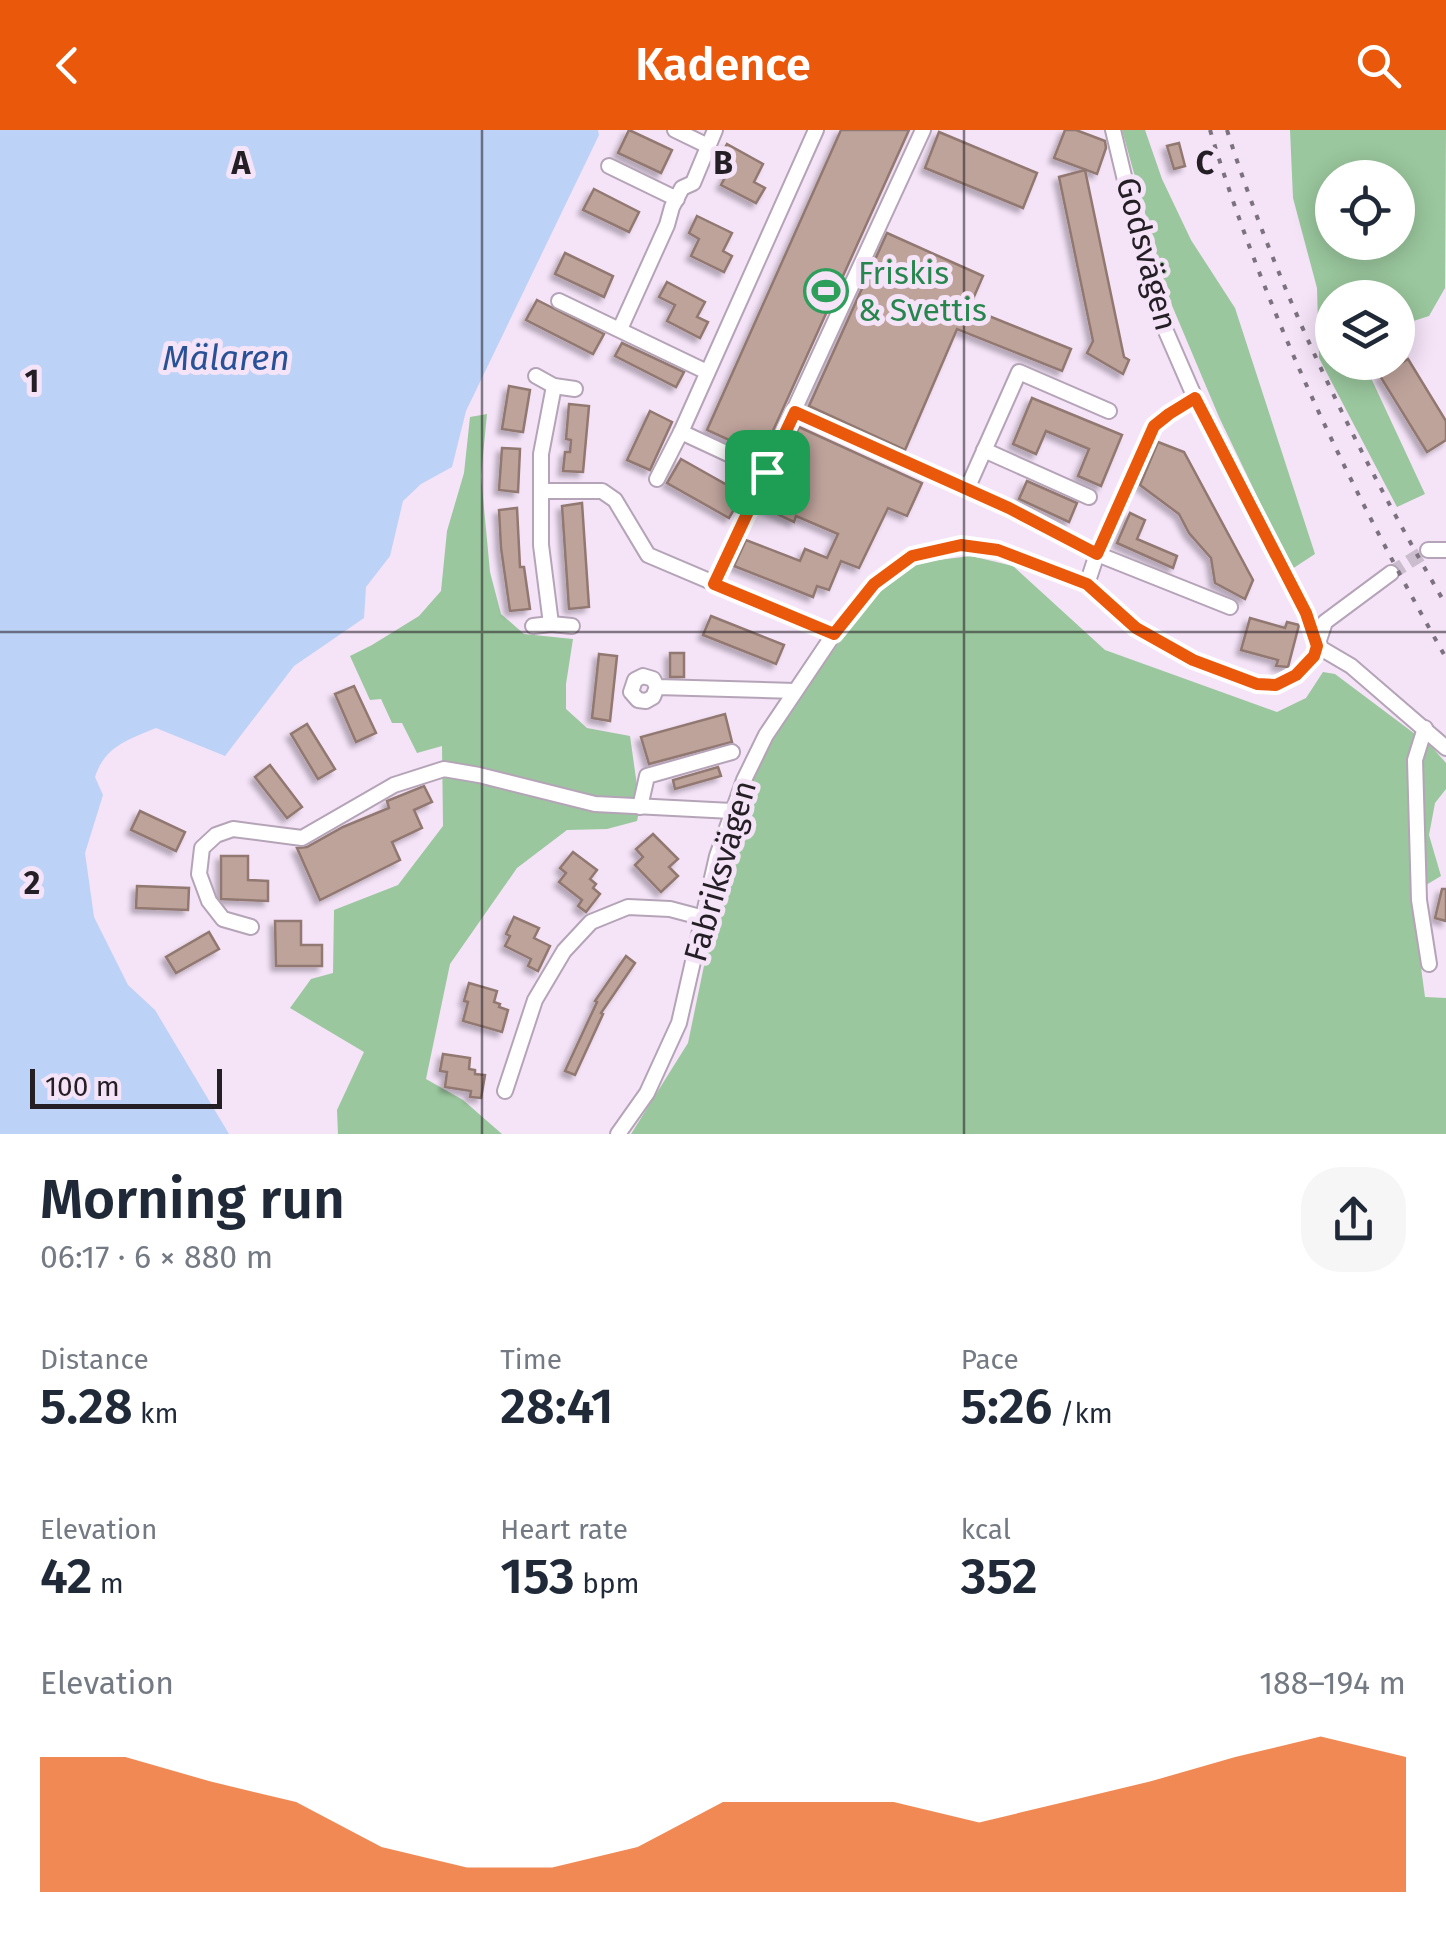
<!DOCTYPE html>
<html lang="en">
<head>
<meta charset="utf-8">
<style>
  body { margin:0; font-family:"Fira Sans",sans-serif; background:#f6f6f7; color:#1f2937; height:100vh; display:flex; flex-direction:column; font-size:38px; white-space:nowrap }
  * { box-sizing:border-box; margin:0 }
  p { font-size:32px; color:#747a83 }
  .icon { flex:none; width:55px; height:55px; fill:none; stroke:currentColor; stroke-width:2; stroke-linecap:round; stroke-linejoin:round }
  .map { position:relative; height:1004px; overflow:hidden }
  .side { display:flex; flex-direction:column; background:#fff; flex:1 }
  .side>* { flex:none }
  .buttons { position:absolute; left:1315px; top:30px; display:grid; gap:20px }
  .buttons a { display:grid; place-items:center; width:100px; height:100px; border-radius:50%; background:#fff; box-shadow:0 5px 25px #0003; font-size:50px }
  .scale { position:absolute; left:30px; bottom:25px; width:192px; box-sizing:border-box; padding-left:10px; border:5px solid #241e25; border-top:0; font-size:28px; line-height:35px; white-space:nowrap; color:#241e25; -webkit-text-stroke:8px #f5e3f8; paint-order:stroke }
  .pin { position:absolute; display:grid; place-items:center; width:85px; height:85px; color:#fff; margin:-42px; border-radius:20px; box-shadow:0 5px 15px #0006 }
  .round { display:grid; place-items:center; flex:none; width:105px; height:105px; border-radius:40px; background:#f6f6f7 }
  .head { display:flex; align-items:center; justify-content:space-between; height:170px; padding:0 40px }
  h1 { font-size:55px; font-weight:600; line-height:75px }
  .stats { display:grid; grid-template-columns:repeat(3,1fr); gap:15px; height:170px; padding:10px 40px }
  .stats div { display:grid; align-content:center }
  .stats b { font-size:50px; font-weight:600 }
  .stats small { font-size:28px; font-weight:400 }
  .stats p { font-size:28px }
  .chart { height:280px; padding:20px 40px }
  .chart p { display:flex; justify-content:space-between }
  .chart svg { width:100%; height:180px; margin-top:10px; fill:#ea580c; opacity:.7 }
  header { display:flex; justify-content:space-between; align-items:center; height:130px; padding:0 40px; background:#ea580c; color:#fff; font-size:45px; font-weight:600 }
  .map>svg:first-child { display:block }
  .green { fill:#9ac79d; fill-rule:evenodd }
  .water { fill:#bcd2f6 }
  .building { fill:#bea39b; stroke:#917870; stroke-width:2.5; filter:url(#shadow) }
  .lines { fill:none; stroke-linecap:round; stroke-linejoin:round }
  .minor-tunnel { stroke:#cbbcce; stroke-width:14; stroke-dasharray:14 7; stroke-linecap:butt }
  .minor-casing { stroke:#b5a4b7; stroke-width:18 }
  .minor { stroke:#fff; stroke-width:14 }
  .rail { stroke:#7c717e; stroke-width:4; stroke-dasharray:5 10; stroke-linecap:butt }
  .route-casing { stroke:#fff; stroke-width:20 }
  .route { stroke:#ea580c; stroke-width:12 }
  .grid { fill:none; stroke:#241e25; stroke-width:2.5; stroke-opacity:0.55 }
  .labels { text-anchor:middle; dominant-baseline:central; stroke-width:10; stroke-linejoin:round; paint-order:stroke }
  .street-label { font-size:32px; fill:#241e25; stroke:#f5e3f8 }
  .leisure-label { font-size:32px; fill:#27864d; stroke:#f5e3f8; text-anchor:start }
  .water-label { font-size:35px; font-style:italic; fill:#285196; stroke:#f5e3f8 }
  .grid-label { font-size:32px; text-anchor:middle; font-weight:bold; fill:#241e25; stroke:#f5e3f8; stroke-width:10; stroke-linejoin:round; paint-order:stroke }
</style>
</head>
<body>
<header><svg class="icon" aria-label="back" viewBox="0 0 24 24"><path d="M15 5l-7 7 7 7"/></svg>Kadence<svg class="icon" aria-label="search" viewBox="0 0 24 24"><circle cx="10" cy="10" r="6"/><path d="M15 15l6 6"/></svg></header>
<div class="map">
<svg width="1446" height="1004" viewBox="0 0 1446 1004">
  <defs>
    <filter id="shadow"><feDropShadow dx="-4.5" dy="4.5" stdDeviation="2.5" flood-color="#0004"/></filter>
  </defs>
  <rect width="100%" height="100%" fill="#f5e3f8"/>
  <!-- green -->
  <g class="green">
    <path d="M1122,0H1145L1162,49L1191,110L1235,178L1315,424L1292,439L1219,287L1168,166Z"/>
    <path d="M1290,0H1446L1445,158L1429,186L1398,196V168H1332V232L1364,233L1425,364L1397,377L1319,228L1317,158L1293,68ZM1332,48H1398V112H1332Z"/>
    <path d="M487,284L481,346L490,442L501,484L524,504L573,509L566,554V579L587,598L630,606L640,677L637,691L607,699L567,700L517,738L450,834L426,949L463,970L502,1004H338L337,980L364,922L290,878L311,849L333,843L334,780L398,755L443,696L442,616L417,623L402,593H392L381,569L370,570L350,526L372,515L419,486L441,461L447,401L464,343L470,287Z"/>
    <path d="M971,426L1013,436L1105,520L1277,582L1306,568L1323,542L1335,544L1431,616L1446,633V659L1435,673L1429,705L1441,746L1411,764L1425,867L1446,868V1004H631L688,913L728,720L770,604L872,469L914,433Z"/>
  </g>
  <!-- water -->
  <path class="water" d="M0,0H598L599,5L466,281L452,337L421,354L403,371L390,426L366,457L364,488L294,536L225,626L156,598C128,610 105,616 95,647L103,665L85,723L94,787L128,855L155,880L229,1004H0Z"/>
  <!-- building -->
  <g class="building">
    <path d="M629,0L672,20L661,43L618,23Z"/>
    <path d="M841,0H909L762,325L707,300Z"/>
    <path d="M1065,0H1076L1105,11L1106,18L1097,44L1054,28Z"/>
    <path d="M939,2L1037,43L1023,78L925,38Z"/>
    <path d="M1179,13L1185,36L1174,39L1167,16Z"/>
    <path d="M727,14L763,34L754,52L765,58L756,73L721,55L730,38L718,31Z"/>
    <path d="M1085,40L1124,227L1129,230L1123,244L1087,223L1093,211L1059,47Z"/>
    <path d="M594,59L639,82L629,102L583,80Z"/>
    <path d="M697,86L732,103L723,121L732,126L724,142L691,126L699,109L689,103Z"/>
    <path d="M887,103L983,146L969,178L1071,219L1062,241L957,199L905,320L809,276Z"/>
    <path d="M565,123L613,146L604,167L555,144Z"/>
    <path d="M667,152L705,172L697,187L708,192L700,208L667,191L675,175L659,167Z"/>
    <path d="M537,170L604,204L593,224L526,190Z"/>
    <path d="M622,213L684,242L676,257L615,226Z"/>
    <path d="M1408,229L1446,291V310L1427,322L1380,246Z"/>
    <path d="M509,256L530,260L523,302L502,299Z"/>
    <path d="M1032,268L1122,305L1101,356L1078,346L1089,319L1046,301L1036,324L1013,314Z"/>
    <path d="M569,274L589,276L583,342L563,341L565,322H570L571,310L566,309Z"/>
    <path d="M650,281L672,292L650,340L627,330Z"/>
    <path d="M799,297L922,353L907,386L888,378L859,438L841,431L829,460L817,456L813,467L734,436L746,410L800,431L805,419L827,428L838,404L796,386L794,392L762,377Z"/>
    <path d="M1158,312L1184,322L1253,450L1245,469L1215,453L1211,428L1189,403L1179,384L1140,355Z"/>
    <path d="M502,318L520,319L518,362L499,360Z"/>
    <path d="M681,329L743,364L729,388L667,353Z"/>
    <path d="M1027,351L1077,373L1069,392L1019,369Z"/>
    <path d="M582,373L589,477L569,479L562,376Z"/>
    <path d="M517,378L520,437H524L530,479L510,481L501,418L499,380Z"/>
    <path d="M1130,383L1145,390L1137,409L1177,426L1173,438L1117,413Z"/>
    <path d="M711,486L784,515L776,534L703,505Z"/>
    <path d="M1250,488L1285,498L1287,492L1299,495L1288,537L1276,536L1278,530L1241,520Z"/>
    <rect x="670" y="523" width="14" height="24"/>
    <path d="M599,524L617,526L610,591L592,588Z"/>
    <path d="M354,556L376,603L356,612L335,564Z"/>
    <path d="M725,584L732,612L649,634L641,607Z"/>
    <path d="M307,594L335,639L318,649L291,604Z"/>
    <path d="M270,635L302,677L287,688L255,647Z"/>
    <path d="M718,637L721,646L675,659L673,650Z"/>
    <path d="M424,656L432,672L414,680L422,698L392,712L400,730L320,770L297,718L307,717L343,697L389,678L387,671Z"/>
    <path d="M140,681L185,702L176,721L131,700Z"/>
    <path d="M653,704L678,729L669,737L678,746L661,762L635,735L643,727L636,719Z"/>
    <path d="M573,722L597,740L590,749L596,754L593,758L600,764L586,782L578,776L582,770L559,752L566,743L560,738Z"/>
    <path d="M221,726H248V750L268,751V771L221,769Z"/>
    <path d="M137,756L189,758L188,780L136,778Z"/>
    <path d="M1442,759H1446V791L1435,788Z"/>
    <path d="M514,787L539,798L534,808L550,816L538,841L528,836L531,829L505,816L510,806L506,804Z"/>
    <path d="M275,791H301V815H322V836H276Z"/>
    <path d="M209,802L219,819L176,843L166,827Z"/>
    <path d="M626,826L635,833L601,883L603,884L575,945L565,941L597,872L595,871Z"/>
    <path d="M469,853L497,861L494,872L500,874L499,877L508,880L502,902L463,891L468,872L464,871Z"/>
    <path d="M443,924L470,928L469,939L475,940V944L485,945L481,968L470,967L471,961L445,957L447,942L440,941Z"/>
  </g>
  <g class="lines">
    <!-- minor-tunnel -->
    <path class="minor-tunnel" d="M1391,443L1428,420"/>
    <!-- minor casing -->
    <g class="minor-casing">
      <g id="minor">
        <path d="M675,0L708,16"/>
        <path d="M1113,0L1155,176L1195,268L1306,483L1317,516"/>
        <path d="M609,36L677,69"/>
        <path d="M559,171L707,242"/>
        <path d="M620,199L667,95L672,77L682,58L693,53L715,0"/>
        <path d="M536,246L554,256L575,259"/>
        <path d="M1195,268L1169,284L1154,296L1097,424L1230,477"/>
        <path d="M795,282L1009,378L1097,424L1087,454"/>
        <path d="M681,302L767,342"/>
        <path d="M984,320L1089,367"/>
        <path d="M657,349L681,302L816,0"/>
        <path d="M967,359L1019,242L1109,281"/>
        <path d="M541,361H602L615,370L648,425L834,504"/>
        <path d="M1428,420H1446"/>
        <path d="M714,454L923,0"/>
        <path d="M551,494L541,415V324L554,256"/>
        <path d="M533,496L551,494L572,496"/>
        <path d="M1317,516L1351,536L1446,618"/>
        <path d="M657,557L653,567L646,571L638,570L631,562L635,550L643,546L653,549L657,557L795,561"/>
        <path d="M1425,598L1415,630L1419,770L1429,834"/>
        <path d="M640,677L647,646L732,622"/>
        <path d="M251,797L223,789L209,771L199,744L202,718L216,705L233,699L302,708L394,655L444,639L479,645L595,674L732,681"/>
        <path d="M505,961L535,870L564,821L591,792L628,777L670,779L704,788"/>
        <path d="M618,1004L647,963L679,893L717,726L744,650L766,605L834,504L873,454L912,426L961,415L998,420L1087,454L1136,498L1193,530L1257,554L1276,555L1296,545L1314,525L1325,492L1391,443"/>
      </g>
    </g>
    <!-- minor -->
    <use href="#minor" class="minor"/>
    <!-- rail -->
    <g class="rail">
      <path d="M1210,0C1266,185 1351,360 1446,528"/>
      <path d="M1227,0C1280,167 1358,324 1446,475"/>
    </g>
  </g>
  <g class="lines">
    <!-- route casing -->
    <g class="route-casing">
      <path id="route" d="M1195,268L1306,483L1317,516L1314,526L1296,545L1276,555L1257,554L1193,530L1136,498L1087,454L998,420L961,415L912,426L874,454L834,504L714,454L795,282L1009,378L1097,424L1154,296L1169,284Z"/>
    </g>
    <!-- route -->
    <use href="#route" class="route"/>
  </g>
  <!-- grid -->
  <path class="grid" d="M482,0V1004M964,0V1004M0,502H1446"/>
  <!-- icons -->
  <defs>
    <g id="stadium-ring" transform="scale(2.25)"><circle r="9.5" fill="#f5e3f8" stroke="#2e9e5b" stroke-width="1.5"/><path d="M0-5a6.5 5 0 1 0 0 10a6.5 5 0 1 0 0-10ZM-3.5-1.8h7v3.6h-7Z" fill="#2e9e5b"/></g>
  </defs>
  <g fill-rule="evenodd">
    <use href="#stadium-ring" x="826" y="161"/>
  </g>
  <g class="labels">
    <!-- street labels -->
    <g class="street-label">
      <text transform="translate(1147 124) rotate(75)">Godsvägen</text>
      <text transform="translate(720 741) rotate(-74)">Fabriksvägen</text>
    </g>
    <!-- leisure labels -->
    <g class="leisure-label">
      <text x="858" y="143">Friskis<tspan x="858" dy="37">&amp; Svettis</tspan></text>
    </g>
    <!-- water labels -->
    <g class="water-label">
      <text x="226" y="228">Mälaren</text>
    </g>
  </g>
  <g class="grid-label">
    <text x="241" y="44">A</text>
    <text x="723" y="44">B</text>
    <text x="1205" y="44">C</text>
    <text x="32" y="262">1</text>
    <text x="32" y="764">2</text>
  </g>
</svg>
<div class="buttons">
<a><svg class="icon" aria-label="locate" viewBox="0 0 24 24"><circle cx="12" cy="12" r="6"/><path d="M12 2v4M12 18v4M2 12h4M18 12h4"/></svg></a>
<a><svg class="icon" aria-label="layers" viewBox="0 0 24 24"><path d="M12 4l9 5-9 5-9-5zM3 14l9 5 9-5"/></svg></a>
</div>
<div class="scale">100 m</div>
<div class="pin" style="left:767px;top:342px;background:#1e9e55"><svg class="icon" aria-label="arrive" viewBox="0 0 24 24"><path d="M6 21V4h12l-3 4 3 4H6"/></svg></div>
</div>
<section class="side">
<div class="head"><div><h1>Morning run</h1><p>06:17 · 6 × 880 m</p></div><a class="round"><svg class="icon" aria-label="share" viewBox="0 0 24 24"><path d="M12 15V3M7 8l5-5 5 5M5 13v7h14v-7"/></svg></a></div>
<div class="stats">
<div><p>Distance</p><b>5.28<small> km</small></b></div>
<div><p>Time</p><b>28:41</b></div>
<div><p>Pace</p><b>5:26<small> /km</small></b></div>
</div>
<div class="stats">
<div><p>Elevation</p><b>42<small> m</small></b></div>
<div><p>Heart rate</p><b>153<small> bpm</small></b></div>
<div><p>kcal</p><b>352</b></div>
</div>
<div class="chart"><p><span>Elevation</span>188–194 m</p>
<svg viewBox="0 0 160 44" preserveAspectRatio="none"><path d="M0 44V11L10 11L20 17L30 22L40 33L50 38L60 38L70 33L80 22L90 22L100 22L110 27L120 22L130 17L140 11L150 6L160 11V44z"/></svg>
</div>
</section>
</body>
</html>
